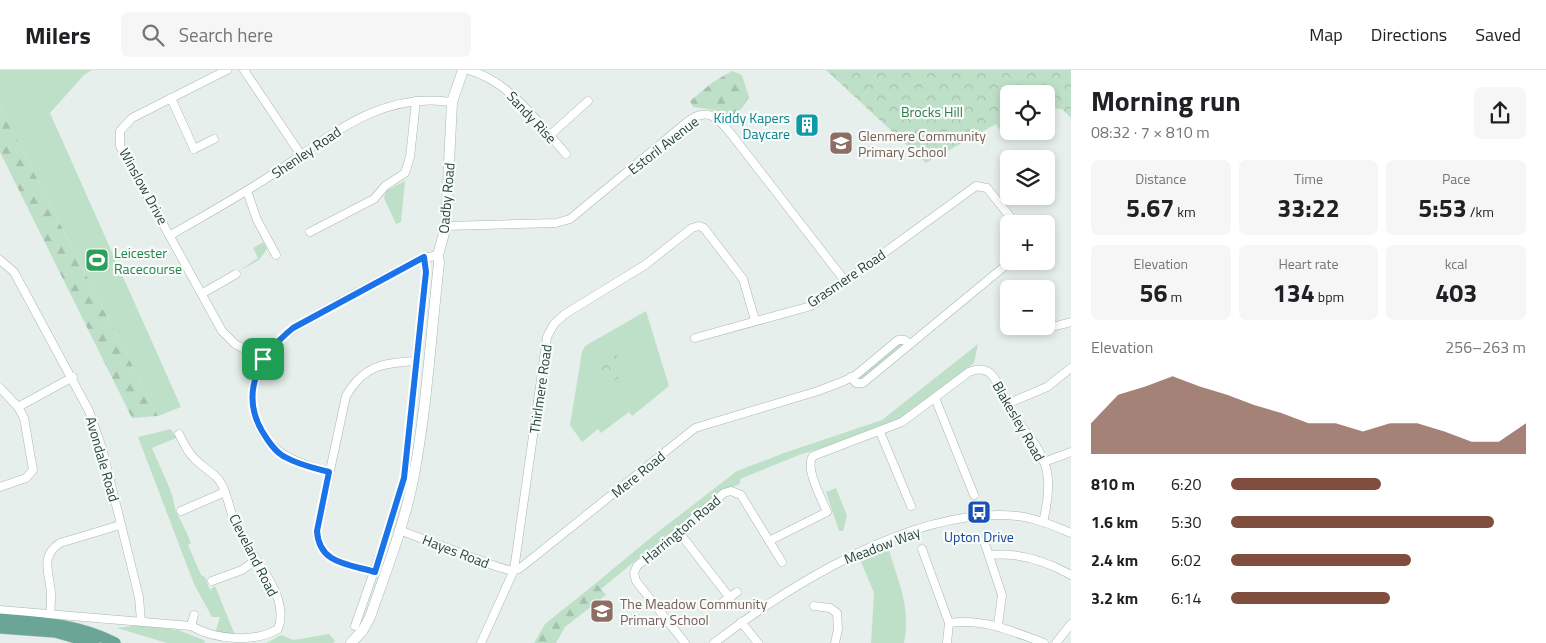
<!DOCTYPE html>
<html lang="en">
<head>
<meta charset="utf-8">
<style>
  body { margin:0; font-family:"Titillium Web",sans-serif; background:#f6f6f6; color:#202124; height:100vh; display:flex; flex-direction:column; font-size:19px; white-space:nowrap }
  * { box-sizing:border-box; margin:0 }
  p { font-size:16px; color:#757577 }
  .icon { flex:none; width:28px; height:28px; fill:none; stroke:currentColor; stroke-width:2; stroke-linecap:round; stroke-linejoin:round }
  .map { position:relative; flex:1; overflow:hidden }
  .panel { display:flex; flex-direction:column; background:#fff; width:475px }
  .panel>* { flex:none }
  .controls { position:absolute; left:1000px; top:15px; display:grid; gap:10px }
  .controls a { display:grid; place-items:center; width:55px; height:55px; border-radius:8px; background:#fff; box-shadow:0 2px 8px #0003; font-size:25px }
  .pin { position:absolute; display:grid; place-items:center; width:42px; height:42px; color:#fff; margin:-21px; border-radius:10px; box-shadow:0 2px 8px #0006 }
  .round { display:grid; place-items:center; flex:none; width:52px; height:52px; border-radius:8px; background:#f6f6f6 }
  .headline { display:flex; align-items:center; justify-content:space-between; height:85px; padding:0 20px }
  h1 { font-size:28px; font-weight:700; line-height:38px }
  .metrics { display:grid; grid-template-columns:repeat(3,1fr); gap:8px; height:85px; padding:5px 20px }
  .metrics div { display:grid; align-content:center; border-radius:8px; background:#f6f6f6; text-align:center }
  .metrics b { font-size:25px; font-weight:700 }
  .metrics small { font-size:14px; font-weight:400 }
  .metrics p { font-size:14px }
  .chart { height:140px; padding:10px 20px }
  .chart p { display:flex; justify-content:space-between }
  .chart svg { width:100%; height:90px; margin-top:5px; fill:#7f4e3f; opacity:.7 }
  ul { padding:0 20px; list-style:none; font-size:16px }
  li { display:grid; grid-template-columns:80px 60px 1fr; align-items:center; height:38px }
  li i { height:12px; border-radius:6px; background:#7f4e3f }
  header { display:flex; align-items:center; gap:30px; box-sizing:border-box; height:70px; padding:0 25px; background:#fff; border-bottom:1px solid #e0e0e0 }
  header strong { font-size:24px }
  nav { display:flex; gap:28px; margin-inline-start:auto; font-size:18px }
  .search { width:350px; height:45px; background:#f6f6f6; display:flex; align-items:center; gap:12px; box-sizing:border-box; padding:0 18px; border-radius:8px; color:#757577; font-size:19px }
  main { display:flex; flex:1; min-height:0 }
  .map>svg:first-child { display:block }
  .grass { fill:#bfe0c8 }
  .forest { fill:url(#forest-firs) }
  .park { fill:url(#park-crowns) }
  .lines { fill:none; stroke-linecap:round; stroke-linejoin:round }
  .street-casing { stroke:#a8b8b2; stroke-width:9 }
  .secondary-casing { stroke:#a4bbb3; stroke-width:11 }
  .primary-casing { stroke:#c2cac8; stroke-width:12 }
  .street { stroke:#fff; stroke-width:8 }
  .secondary { stroke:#fff; stroke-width:10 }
  .primary { stroke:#6aa596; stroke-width:11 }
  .route-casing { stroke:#fff; stroke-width:10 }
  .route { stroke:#1a73e8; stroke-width:6 }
  .labels { text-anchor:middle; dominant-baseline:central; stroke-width:4.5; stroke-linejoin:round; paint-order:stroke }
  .park-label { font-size:14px; fill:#2d7a4b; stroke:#f7fbf9 }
  .street-label { font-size:14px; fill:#24423a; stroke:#f7fbf9 }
  .culture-label { font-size:14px; fill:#0d838f; stroke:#f7fbf9; text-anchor:end }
  .education-label { font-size:14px; fill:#785e54; stroke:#f7fbf9; text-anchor:start }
  .leisure-label { font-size:14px; fill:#27864d; stroke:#f7fbf9; text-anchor:start }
  .transit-label { font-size:14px; fill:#164399; stroke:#f7fbf9 }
</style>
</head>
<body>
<header>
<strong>Milers</strong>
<div class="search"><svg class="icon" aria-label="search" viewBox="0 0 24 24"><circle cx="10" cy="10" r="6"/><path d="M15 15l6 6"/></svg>Search here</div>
<nav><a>Map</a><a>Directions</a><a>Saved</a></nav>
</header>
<main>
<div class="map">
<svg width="1071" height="573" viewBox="0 0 1071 573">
  <defs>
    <pattern id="forest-firs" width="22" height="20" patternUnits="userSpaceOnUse" patternTransform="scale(1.25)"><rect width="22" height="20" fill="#bfe0c8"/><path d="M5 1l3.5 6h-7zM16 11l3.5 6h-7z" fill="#a4c1ad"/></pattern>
    <pattern id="park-crowns" width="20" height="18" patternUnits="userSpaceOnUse" patternTransform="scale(1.25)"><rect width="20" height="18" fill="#bfe0c8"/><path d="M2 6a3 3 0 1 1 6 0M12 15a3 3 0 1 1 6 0" fill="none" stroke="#a4c1ad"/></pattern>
  </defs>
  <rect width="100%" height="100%" fill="#e6efeb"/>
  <!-- grass -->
  <g class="grass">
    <path d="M0,0H92L84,5L50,43L181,337L158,346L0,36Z"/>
    <path d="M405,111L401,152L396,154L384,128L386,121Z"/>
    <path d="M263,172L267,179L259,190L239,201L258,188L253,178Z"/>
    <path d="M646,241L669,316L632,346L629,342L601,363L598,359L582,372L570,355L582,282L585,276Z"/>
    <path d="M899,272L903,276L861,311L858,307Z"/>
    <path d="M978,274L974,293L893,355L799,385L740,409V413C733,419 725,419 718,423L601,519L596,513L654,465L737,401L784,383L882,350Z"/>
    <path d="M171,359L176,368L152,378C159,395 166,408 172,425C174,430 174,436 176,441C181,451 186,461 191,473L188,475L201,505L205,507L210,520L215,516L235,565L215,563L220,547H212L194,514L138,367Z"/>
    <path d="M836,418L847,446L843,461H839L826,422Z"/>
    <path d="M888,477C897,508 912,540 904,573H871L874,523L860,489Z"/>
    <path d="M140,555L178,560L204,570L205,573H167L117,558Z"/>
    <path d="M329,564L335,571L333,573H266L281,565L293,570Z"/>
  </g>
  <!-- forest -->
  <g class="forest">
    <path d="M732,1L742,5L749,27L742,38L732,46L708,39L693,37L690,31L713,12Z"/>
    <path d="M0,36L158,346L132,348L0,82Z"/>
    <path d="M596,513L606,525L565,557L556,573H534L545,554Z"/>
  </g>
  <!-- park -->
  <g class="park">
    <path d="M826,0H1071V48L1062,39L1046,38V24H1009V55L1000,60L996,54L926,93Z"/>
    <path d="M615,281L625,302L606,318L594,304L597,291Z"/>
  </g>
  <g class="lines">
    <!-- street casing -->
    <g class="street-casing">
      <g id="street">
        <path d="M227,0L132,48L120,61V76L222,261L235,274L263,289"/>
        <path d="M244,0L301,85"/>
        <path d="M468,0C510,11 538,53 566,84"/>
        <path d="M171,28L194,79L214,69"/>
        <path d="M549,66L588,31"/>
        <path d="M247,121L257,150L276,185"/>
        <path d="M446,156L556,153L570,149L687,52C708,36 718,48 732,65L845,211"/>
        <path d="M310,162L374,129L385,116L405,103L410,87L416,31"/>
        <path d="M171,165C205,145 240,126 273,104C330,67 379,21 452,32"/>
        <path d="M0,190L14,202L89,341L102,378L139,527L141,551"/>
        <path d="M203,223L236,204"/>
        <path d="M1048,258L1071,252"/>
        <path d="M695,268L811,236L976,116L987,118L1016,154"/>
        <path d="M851,307L856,313H863L1011,191"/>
        <path d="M0,318L18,337L24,348L33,400L26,408L0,417"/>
        <path d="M935,328L974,425"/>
        <path d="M1007,334L1047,317L1071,298"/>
        <path d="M18,337L73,307"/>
        <path d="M880,362L911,436"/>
        <path d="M1044,392L1071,382"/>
        <path d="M329,402C296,393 265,382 255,346C239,283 298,255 343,230C369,216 394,203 420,189L438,185"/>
        <path d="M181,441L225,422"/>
        <path d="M399,460L498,497L509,500L519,499L695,358L818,321L844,311L856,305L898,270H905L909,275"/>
        <path d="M678,461L730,528"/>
        <path d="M769,471L827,442C822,429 804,398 813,386L902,352L969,302C976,299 984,298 990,303C1000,312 1002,326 1008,337C1021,359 1042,376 1047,402C1050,419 1047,436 1043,452"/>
        <path d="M984,471L1002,525L998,555"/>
        <path d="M922,479L949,553L947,573"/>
        <path d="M989,485C1018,482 1046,491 1071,505"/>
        <path d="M375,502C349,495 318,493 317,461L346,326C364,295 383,293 416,291"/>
        <path d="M212,511L242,500L256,490"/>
        <path d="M723,532L737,522"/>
        <path d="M814,536L830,538L837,543L838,559L835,573"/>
        <path d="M0,540L191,556C216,570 255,573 278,559C292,524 247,484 235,453C229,439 228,423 219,410C212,401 200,396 193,387C187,381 183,372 179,364"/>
        <path d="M50,544C51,537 51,530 51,524C50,503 39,487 60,473L120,455"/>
        <path d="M741,552L758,573"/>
        <path d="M949,553C983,548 1012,561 1044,573"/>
        <path d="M191,556L194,545"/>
        <path d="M355,556L394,444L404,408L426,202L424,187"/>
        <path d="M481,573L514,500L547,267L554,254L565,244L645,195L692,158L699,156L704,158L743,209L755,250"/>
        <path d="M685,573L636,511L634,503L637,496L724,423L731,421L741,425L782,492"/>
        <path d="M714,573C791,514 916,436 1017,446C1036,448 1054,456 1071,463"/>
        <path d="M1056,573L1071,554"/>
      </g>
    </g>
    <!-- secondary casing -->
    <g class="secondary-casing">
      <path id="secondary" d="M351,573L363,560L370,547C386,501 405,453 414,405C427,335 431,264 439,193L438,185L446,156L452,32L463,0"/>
    </g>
    <!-- primary casing -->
    <g class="primary-casing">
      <g id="primary">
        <path d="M0,549C40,552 78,554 115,573"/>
        <path d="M0,558L55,562L94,573"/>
      </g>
    </g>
    <!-- street -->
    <use href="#street" class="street"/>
    <!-- secondary -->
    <use href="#secondary" class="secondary"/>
    <!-- primary -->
    <use href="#primary" class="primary"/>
  </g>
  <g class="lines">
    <!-- route casing -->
    <g class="route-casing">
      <path id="route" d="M424,187L426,202L404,408L375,502C348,494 319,494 317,461L329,402C314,398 299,395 285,387C275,382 268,371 262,361C239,321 261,284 293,258Z"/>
    </g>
    <!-- route -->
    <use href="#route" class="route"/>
  </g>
  <!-- icons -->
  <defs>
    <g id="building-square" transform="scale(1.25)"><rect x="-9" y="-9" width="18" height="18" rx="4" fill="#0f9aa8" stroke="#f7fbf9"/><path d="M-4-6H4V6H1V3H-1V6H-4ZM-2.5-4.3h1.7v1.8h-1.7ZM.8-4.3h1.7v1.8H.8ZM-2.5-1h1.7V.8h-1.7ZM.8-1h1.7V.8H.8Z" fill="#fff"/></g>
    <g id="school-square" transform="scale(1.25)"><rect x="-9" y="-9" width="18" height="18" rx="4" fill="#8d6e63" stroke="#f7fbf9"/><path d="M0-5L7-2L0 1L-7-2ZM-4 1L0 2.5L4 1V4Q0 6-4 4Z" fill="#fff"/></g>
    <g id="stadium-square" transform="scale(1.25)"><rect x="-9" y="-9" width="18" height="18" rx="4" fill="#2e9e5b" stroke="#f7fbf9"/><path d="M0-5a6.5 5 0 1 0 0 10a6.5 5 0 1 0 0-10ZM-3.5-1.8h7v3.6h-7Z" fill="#fff"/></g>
    <g id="bus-square" transform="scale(1.25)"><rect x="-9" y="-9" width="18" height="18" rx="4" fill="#1a4fb4" stroke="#f7fbf9"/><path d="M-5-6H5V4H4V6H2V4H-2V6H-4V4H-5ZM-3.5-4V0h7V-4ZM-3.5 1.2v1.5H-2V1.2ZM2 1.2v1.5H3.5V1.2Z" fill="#fff"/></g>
  </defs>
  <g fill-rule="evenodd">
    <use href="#building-square" x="807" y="55"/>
    <use href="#school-square" x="841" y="73"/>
    <use href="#stadium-square" x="97" y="190"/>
    <use href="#bus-square" x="979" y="442"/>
    <use href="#school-square" x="602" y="541"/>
  </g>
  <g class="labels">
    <!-- park labels -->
    <g class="park-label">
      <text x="932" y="41">Brocks Hill</text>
    </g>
    <!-- street labels -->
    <g class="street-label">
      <text transform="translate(532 47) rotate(47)">Sandy Rise</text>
      <text transform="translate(663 75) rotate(-38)">Estoril Avenue</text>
      <text transform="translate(306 82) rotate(-34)">Shenley Road</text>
      <text transform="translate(144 116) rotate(61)">Winslow Drive</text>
      <text transform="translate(446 128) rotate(-85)">Oadby Road</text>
      <text transform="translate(846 208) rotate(-34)">Grasmere Road</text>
      <text transform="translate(540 319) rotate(-82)">Thirlmere Road</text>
      <text transform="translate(1019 351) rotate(60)">Blakesley Road</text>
      <text transform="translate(103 389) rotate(74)">Avondale Road</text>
      <text transform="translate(638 404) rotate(-39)">Mere Road</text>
      <text transform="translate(681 459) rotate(-40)">Harrington Road</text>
      <text transform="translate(882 475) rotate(-21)">Meadow Way</text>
      <text transform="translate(456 481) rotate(21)">Hayes Road</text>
      <text transform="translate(254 485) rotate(63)">Cleveland Road</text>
    </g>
    <!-- culture labels -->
    <g class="culture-label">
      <text x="790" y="47">Kiddy Kapers<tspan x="790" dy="16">Daycare</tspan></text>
    </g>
    <!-- education labels -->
    <g class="education-label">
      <text x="858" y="65">Glenmere Community<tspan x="858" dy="16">Primary School</tspan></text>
      <text x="620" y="533">The Meadow Community<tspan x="620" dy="16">Primary School</tspan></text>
    </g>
    <!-- leisure labels -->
    <g class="leisure-label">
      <text x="114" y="182">Leicester<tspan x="114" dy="16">Racecourse</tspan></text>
    </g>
    <!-- transit labels -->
    <g class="transit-label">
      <text x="979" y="466">Upton Drive</text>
    </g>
  </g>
</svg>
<div class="controls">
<a><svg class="icon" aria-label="locate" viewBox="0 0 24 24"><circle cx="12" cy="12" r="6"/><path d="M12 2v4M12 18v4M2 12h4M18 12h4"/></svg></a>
<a><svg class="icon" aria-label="layers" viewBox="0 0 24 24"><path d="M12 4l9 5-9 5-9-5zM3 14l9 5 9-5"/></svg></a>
<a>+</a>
<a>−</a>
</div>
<div class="pin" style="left:263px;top:289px;background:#1e9e55"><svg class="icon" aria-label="arrive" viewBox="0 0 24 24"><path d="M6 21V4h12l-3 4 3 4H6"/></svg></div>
</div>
<section class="panel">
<div class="headline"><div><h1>Morning run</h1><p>08:32 · 7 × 810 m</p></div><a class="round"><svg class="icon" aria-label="share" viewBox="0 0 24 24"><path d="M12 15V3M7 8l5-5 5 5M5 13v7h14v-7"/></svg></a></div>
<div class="metrics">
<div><p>Distance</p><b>5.67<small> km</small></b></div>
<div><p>Time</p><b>33:22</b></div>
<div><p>Pace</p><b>5:53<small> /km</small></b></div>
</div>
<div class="metrics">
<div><p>Elevation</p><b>56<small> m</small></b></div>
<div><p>Heart rate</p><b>134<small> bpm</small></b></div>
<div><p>kcal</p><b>403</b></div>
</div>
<div class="chart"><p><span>Elevation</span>256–263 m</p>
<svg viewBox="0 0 160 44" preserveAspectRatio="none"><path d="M0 44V29L10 15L20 11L30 6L40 11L50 15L60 20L70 24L80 29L90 29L100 33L110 29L120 29L130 33L140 38L150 38L160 29V44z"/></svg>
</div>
<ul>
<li><b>810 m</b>6:20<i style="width:51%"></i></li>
<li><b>1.6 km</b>5:30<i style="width:89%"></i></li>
<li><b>2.4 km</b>6:02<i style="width:61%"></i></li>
<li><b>3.2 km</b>6:14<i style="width:54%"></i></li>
</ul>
</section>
</main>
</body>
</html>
